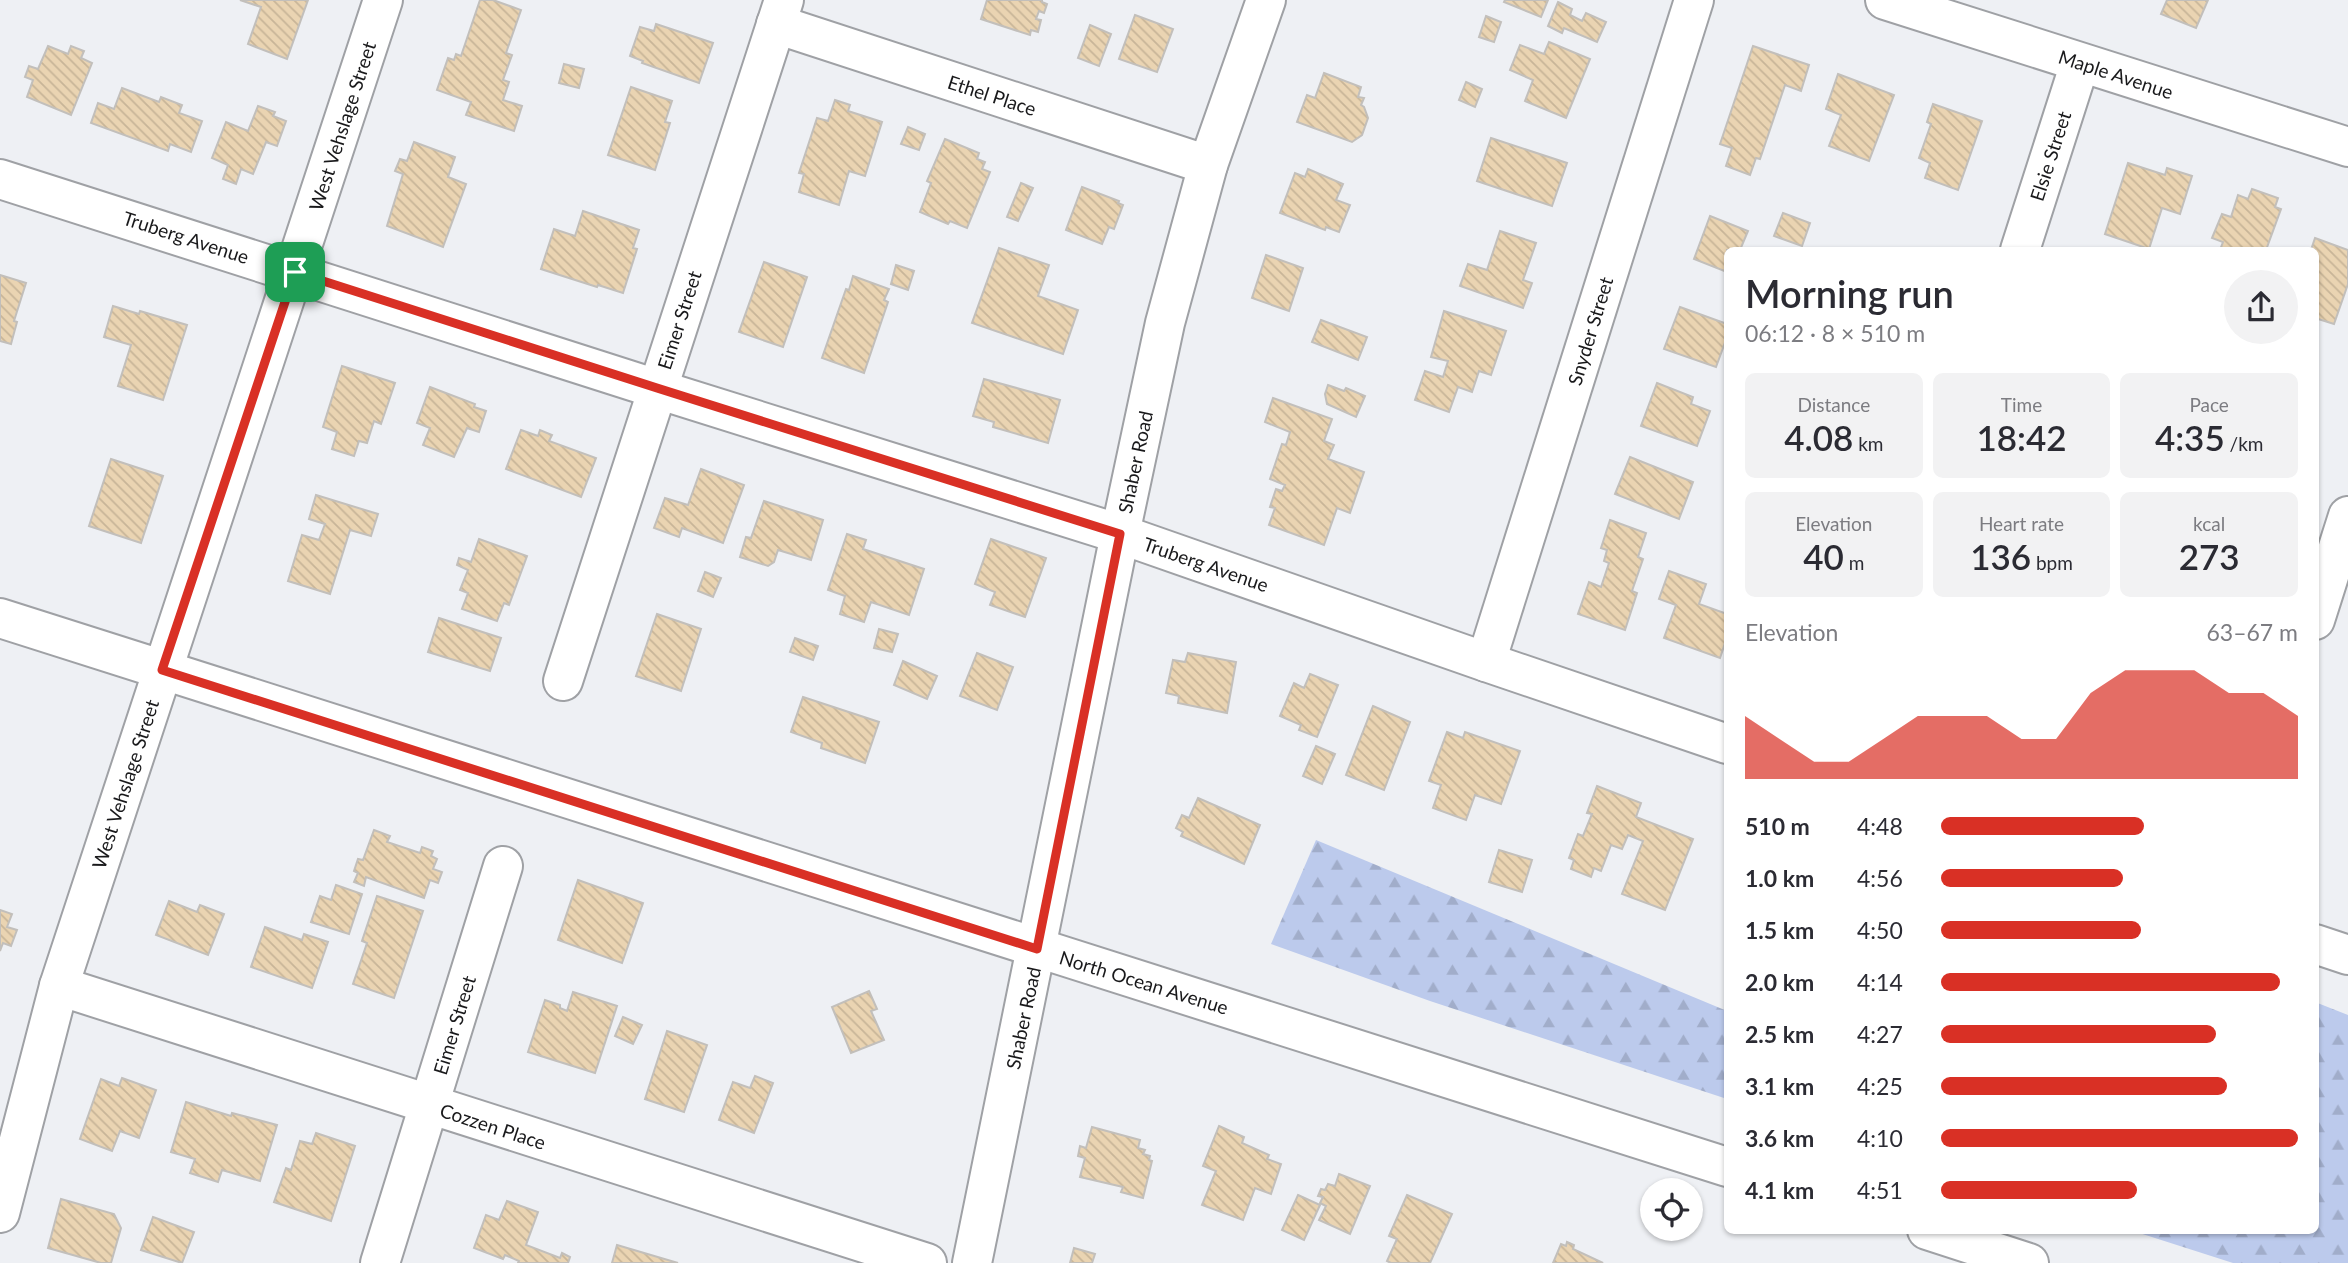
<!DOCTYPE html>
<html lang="en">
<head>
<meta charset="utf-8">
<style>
  body { margin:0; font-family:Lato,sans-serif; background:#f2f2f3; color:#2b2b33; height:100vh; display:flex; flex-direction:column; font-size:26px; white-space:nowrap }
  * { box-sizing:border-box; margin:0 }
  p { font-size:23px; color:#7c7c81 }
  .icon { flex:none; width:38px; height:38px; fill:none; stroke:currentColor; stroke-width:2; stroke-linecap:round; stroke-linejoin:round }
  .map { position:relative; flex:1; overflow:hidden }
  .panel { position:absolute; left:1724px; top:247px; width:595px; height:987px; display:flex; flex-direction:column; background:#fff; border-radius:10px; box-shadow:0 2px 5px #0004 }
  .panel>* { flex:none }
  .buttons { position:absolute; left:1640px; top:1178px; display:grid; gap:14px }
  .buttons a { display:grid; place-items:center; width:63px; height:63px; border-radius:50%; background:#fff; box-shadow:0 2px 5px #0004; font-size:35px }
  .pin { position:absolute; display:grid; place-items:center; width:60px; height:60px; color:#fff; margin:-30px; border-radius:14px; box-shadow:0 4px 10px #0006 }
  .round { display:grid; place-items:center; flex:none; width:74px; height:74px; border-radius:37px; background:#f2f2f3 }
  .head { display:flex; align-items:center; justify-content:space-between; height:119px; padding:0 21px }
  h1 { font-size:38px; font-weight:600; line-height:52px }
  .figures { display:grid; grid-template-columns:repeat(3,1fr); gap:10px; height:119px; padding:7px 21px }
  .figures div { display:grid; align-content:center; border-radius:10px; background:#f2f2f3; text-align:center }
  .figures b { font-size:35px; font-weight:600 }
  .figures small { font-size:19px; font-weight:400 }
  .figures p { font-size:19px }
  .chart { height:196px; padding:14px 21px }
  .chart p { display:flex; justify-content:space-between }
  .chart svg { width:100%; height:126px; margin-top:7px; fill:#d93025; opacity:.7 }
  ul { padding:0 21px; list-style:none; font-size:23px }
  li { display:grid; grid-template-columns:112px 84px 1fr; align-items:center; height:52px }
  li i { height:18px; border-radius:9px; background:#d93025 }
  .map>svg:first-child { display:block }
  .forest { fill:url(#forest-firs) }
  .building { fill:url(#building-back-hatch); stroke:#c2bfbb; stroke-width:2 }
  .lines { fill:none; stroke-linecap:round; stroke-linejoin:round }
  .minor-casing { stroke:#9fa1a5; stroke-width:42 }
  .tertiary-casing { stroke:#9fa1a5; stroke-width:42 }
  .secondary-casing { stroke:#9fa1a5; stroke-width:42 }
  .minor { stroke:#fff; stroke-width:38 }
  .tertiary { stroke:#fff; stroke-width:38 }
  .secondary { stroke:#fff; stroke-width:38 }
  .route-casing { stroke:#fff; stroke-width:14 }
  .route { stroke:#d93025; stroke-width:9 }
  .labels { text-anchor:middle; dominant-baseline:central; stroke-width:6; stroke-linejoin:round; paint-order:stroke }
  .street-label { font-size:19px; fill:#19191b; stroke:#fff }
</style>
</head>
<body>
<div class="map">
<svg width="2348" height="1263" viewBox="0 0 2348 1263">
  <defs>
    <pattern id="forest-firs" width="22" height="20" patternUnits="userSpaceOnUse" patternTransform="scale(1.75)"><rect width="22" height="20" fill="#bccaec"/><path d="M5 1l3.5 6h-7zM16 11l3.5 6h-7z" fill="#a1adca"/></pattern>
    <pattern id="building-back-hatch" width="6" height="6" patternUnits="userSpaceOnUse" patternTransform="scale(1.75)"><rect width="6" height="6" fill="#ead4b2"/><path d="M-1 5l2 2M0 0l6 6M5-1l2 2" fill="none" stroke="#c8b598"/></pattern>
  </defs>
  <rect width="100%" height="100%" fill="#eef0f4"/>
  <!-- forest -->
  <g class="forest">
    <path d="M1316,840L1727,1011V1099L1430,1001L1271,944Z"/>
    <path d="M2315,1002L2348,1015V1263H2233L2130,1230H2315Z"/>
  </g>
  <!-- building -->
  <g class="building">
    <path d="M240,0H308L287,59L248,44L261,7Z"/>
    <path d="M480,0H493L521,10L506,53L512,55L503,80L509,82L503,100L522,106L514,131L466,115L471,102L437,90L448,58L454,60L456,54L461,56Z"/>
    <path d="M987,0H1042V2L1047,4L1044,13L1039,11L1036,19L1041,20L1038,32L1031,30L1030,35L981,19Z"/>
    <path d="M1505,0H1548L1541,17L1504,2Z"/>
    <path d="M2167,0H2208L2196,28L2161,14Z"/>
    <path d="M1558,2L1572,9L1570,15L1582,21L1586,13L1606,22L1597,42L1564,28L1562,33L1548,26Z"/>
    <path d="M1135,15L1173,29L1157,72L1119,59Z"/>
    <path d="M1486,16L1501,22L1494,42L1479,37Z"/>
    <path d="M656,24L713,43L699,83L642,63L643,61L630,56L640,27L654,31Z"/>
    <path d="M1090,25L1111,34L1099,66L1078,58Z"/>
    <path d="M1549,42L1590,59L1566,118L1525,101L1533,80L1510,70L1520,45L1544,54Z"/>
    <path d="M48,46L68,54L71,46L84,51L81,58L92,63L71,115L27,97L33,80L25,77L29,66L38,69Z"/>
    <path d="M1753,46L1809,65L1801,91L1785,85L1760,159L1756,158L1750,175L1726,166L1732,148L1720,144Z"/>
    <path d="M564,64L584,69L579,88L559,83Z"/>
    <path d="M1324,73L1361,87L1358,97L1364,98L1361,105L1364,107L1368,118L1362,135L1352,142L1297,122L1307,95L1315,98Z"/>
    <path d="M1838,74L1894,95L1869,161L1829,146L1841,115L1826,109Z"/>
    <path d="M1466,82L1482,89L1475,107L1459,100Z"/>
    <path d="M631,87L672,101L665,122L670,123L655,170L608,155Z"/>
    <path d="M122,88L159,102L161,97L182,105L179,113L202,121L191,152L170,144L168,151L91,123L98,103L114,109Z"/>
    <path d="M835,100L850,105L848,111L882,122L865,176L849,171L839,205L799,192L804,174L799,173L817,118L828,121Z"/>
    <path d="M1933,104L1982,121L1958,190L1925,178L1930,163L1919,158L1931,124L1927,122Z"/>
    <path d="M258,106L275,112L273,116L286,121L277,146L266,142L253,174L241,169L236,184L223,179L228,165L212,158L226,122L248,131Z"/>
    <path d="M908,127L925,134L919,150L901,144Z"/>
    <path d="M1491,138L1567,163L1552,206L1477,181Z"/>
    <path d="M945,139L979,153L977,159L985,162L982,169L990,172L967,228L950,221L948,224L920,212L931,183L927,181Z"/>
    <path d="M414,142L455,157L448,177L466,184L443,247L387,226L403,174L395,171L400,159L407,161Z"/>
    <path d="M2128,163L2165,175L2167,168L2192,176L2180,214L2162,208L2149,249L2105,234Z"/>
    <path d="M1308,169L1343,184L1336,200L1350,205L1339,232L1326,227L1325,230L1280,213L1295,173L1305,177Z"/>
    <path d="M1021,183L1033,188L1018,221L1007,217Z"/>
    <path d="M1082,187L1119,201L1118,203L1123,205L1114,229L1109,227L1102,244L1066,230Z"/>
    <path d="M2252,189L2278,198L2275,207L2281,209L2266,250H2220L2223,242L2212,238L2222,214L2231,217L2238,195L2248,199Z"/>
    <path d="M583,211L639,230L633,248L637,249L623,293L598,285L597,287L541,269L554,229L575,236Z"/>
    <path d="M1783,213L1810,223L1802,246L1774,236Z"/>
    <path d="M1710,216L1748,231L1740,250H1727V272L1694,259Z"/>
    <path d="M1500,231L1536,243L1523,280L1532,283L1523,308L1460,286L1468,264L1487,270Z"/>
    <path d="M2315,238L2348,250V284L2334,324L2315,318V250H2311Z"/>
    <path d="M999,248L1049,265L1038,296L1078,310L1063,354L972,323Z"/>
    <path d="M1266,255L1303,268L1289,311L1252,298Z"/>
    <path d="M764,262L807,277L783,347L739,332Z"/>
    <path d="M896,265L914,271L908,290L891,284Z"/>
    <path d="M0,275L26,283L14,321L17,322L11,344L0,341Z"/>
    <path d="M853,276L889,289L884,300L888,302L864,373L822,358L846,289L849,290Z"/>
    <path d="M113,306L139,314L140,311L187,325L163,400L118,386L131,345L104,337Z"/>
    <path d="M1680,307L1727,324V337L1716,367L1664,349Z"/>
    <path d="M1444,311L1506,331L1491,375L1479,371L1472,392L1458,387L1449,412L1415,400L1425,371L1443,377L1448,361L1431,357Z"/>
    <path d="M1321,320L1367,337L1358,360L1312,342Z"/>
    <path d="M342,366L395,383L381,424L374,421L367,443L359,441L354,456L332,449L337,432L323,427Z"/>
    <path d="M984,379L1060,400L1048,443L993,427L994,422L973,416Z"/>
    <path d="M1657,383L1693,397L1691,404L1710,411L1697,446L1641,426Z"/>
    <path d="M1328,385L1344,391L1346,388L1365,396L1356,417L1327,404L1325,394Z"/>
    <path d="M430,387L475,404L474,407L486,411L479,432L467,428L454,457L423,445L430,428L417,423Z"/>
    <path d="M1273,398L1332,419L1324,441L1334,445L1328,459L1364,472L1350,513L1337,508L1324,545L1269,525L1275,508L1270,507L1276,489L1282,491L1285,485L1270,479L1282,444L1286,445L1290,432L1265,422Z"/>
    <path d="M521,430L538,436L540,430L552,435L549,441L596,458L581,497L506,469Z"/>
    <path d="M1630,457L1693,482L1679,519L1615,494Z"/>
    <path d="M111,459L163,476L141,543L89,526Z"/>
    <path d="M701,469L744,485L723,543L682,528L679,537L654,528L665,498L688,505Z"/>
    <path d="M316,495L378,514L371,536L350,530L330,594L288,581L302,535L319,540L325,524L309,519Z"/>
    <path d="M764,501L823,520L811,560L778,550L774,562L768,566L740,557L746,537L751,538Z"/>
    <path d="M1610,520L1646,533L1638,557L1643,559L1632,591L1637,593L1625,630L1578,614L1589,582L1601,587L1609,563L1604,561L1607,550L1601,548Z"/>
    <path d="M847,534L866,540L863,549L924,569L909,615L871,602L864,622L840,614L845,596L828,590Z"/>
    <path d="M479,539L527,556L509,605L504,603L497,621L462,609L468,593L460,590L468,570L457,565L459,558L471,562Z"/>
    <path d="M991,539L1046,558L1025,617L990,605L995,592L975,584Z"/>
    <path d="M1669,571L1706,584L1699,604L1727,614V637L1720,658L1664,638L1676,605L1659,599Z"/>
    <path d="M705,572L721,578L713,597L698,591Z"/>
    <path d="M657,614L701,629L681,691L636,676Z"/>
    <path d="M439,618L501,638L490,671L428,652Z"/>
    <path d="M879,629L898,634L892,652L874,648Z"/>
    <path d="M795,638L818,646L813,660L790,652Z"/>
    <path d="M977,653L1013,667L997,710L960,696Z"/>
    <path d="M1188,653L1236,662L1227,713L1178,703L1179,696L1166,693L1173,660L1185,662Z"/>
    <path d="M903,661L937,676L927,699L894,685Z"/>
    <path d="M1310,674L1338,685L1317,737L1299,730L1301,725L1280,716L1294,683L1304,688Z"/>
    <path d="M803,697L879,722L865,763L821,748L822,743L791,732Z"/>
    <path d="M1373,706L1410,722L1384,790L1346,775Z"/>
    <path d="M1447,732L1463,738L1465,732L1520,751L1501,804L1475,795L1466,820L1433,808L1441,785L1429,781Z"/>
    <path d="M1316,746L1335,754L1322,784L1303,776Z"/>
    <path d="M1597,786L1641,803L1636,817L1693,839L1665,910L1622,894L1643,841L1628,835L1622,849L1611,845L1601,871L1594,868L1591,877L1571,869L1574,860L1569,858L1578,834L1583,836L1592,814L1587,813Z"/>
    <path d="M1198,798L1260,825L1244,864L1181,836L1183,832L1176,828L1182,815L1189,818Z"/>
    <path d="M374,830L390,836L387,842L420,853L422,847L433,851L431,856L437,859L433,869L442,872L438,883L430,880L424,898L366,877L364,886L354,882L358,873L354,871L358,859L363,860Z"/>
    <path d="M1499,850L1532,860L1522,892L1489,882Z"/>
    <path d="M578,880L643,903L622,963L558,940Z"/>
    <path d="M336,885L362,894L349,934L311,922L320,896L331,900Z"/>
    <path d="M377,896L423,911L394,998L353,984L367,943L362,941Z"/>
    <path d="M169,901L197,912L200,905L224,914L208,955L156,935Z"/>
    <path d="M0,910L12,914L7,927L17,930L11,946L3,943L0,951Z"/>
    <path d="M265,927L302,940L304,934L328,942L312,988L251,967Z"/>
    <path d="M869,991L877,1009L871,1011L884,1040L851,1053L832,1007Z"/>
    <path d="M573,992L617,1006L595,1073L528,1052L545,1000L560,1005V1008L567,1011Z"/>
    <path d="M623,1017L642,1025L633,1044L615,1036Z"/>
    <path d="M667,1031L707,1045L684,1112L645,1099Z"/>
    <path d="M755,1076L773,1083L754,1133L719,1120L733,1082L750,1088Z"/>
    <path d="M122,1078L156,1090L139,1138L120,1131L112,1151L80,1139L101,1079L119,1086Z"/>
    <path d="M186,1102L231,1116L232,1113L277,1125L260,1181L222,1170L218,1182L190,1173L195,1159L171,1152Z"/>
    <path d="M1219,1126L1244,1137L1242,1143L1269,1155L1267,1159L1281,1164L1271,1194L1255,1188L1243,1220L1202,1205L1216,1171L1203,1166Z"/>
    <path d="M1092,1127L1140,1140L1138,1148L1145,1150L1143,1154L1150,1156L1149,1160L1152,1161L1143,1198L1121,1192L1123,1187L1080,1177L1085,1158L1078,1156L1080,1146L1086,1148Z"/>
    <path d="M316,1133L355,1146L331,1221L274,1202L286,1168L291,1170L300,1141L312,1144Z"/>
    <path d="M1339,1174L1370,1186L1350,1234L1319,1220L1326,1206L1320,1203L1323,1197L1318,1196L1321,1189L1325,1190L1328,1184L1335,1186Z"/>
    <path d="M1298,1195L1320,1205L1304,1240L1282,1230Z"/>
    <path d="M1407,1195L1452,1214L1430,1263H1391L1387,1261L1397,1239L1389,1236Z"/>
    <path d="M61,1199L114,1214L121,1228L111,1263H101L48,1248Z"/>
    <path d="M507,1201L538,1212L526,1245L560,1258L562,1253L570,1257L568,1263H518L519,1261L505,1255L503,1259L474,1248L486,1215L499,1220Z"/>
    <path d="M153,1217L194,1232L182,1263L141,1250Z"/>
    <path d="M1567,1242L1574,1245L1573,1249L1603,1263H1553L1561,1244L1566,1246Z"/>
    <path d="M617,1245L678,1263H612Z"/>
    <path d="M1074,1248L1095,1254L1092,1263H1070Z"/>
  </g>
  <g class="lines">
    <!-- minor casing -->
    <g class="minor-casing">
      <g id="minor">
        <path d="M1885,0L2348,147"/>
        <path d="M776,24L1208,165"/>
        <path d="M0,179L657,389L1120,534L1486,662L1727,744"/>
        <path d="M2020,250L2080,63"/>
        <path d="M2315,620L2348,516"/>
        <path d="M1486,662L1694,0"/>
        <path d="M563,681L784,0"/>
        <path d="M2315,944L2348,955"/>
        <path d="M59,986L927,1263"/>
        <path d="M0,1213L59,986L383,0"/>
        <path d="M380,1263L503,866"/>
      </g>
    </g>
    <!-- tertiary casing -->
    <g class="tertiary-casing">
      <path id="tertiary" d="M972,1263L1120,534L1165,323L1208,165L1266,0"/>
    </g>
    <!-- secondary casing -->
    <g class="secondary-casing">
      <g id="secondary">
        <path d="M0,618L1727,1167"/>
        <path d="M1927,1230L2029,1263"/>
      </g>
    </g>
    <!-- minor -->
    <use href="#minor" class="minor"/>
    <!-- tertiary -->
    <use href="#tertiary" class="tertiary"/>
    <!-- secondary -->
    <use href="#secondary" class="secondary"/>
  </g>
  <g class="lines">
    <!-- route casing -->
    <g class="route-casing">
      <path id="route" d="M295,272L657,388L1120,534L1037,949L162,670Z"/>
    </g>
    <!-- route -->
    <use href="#route" class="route"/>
  </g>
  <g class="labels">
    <!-- street labels -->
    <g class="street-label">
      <text transform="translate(2116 74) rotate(18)">Maple Avenue</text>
      <text transform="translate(992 95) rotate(18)">Ethel Place</text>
      <text transform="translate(342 126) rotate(-72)">West Vehslage Street</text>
      <text transform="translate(2050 156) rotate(-72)">Elsie Street</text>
      <text transform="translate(186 237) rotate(18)">Truberg Avenue</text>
      <text transform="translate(679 320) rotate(-72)">Eimer Street</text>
      <text transform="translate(1590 331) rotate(-73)">Snyder Street</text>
      <text transform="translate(1135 462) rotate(-78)">Shaber Road</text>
      <text transform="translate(1206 564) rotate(19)">Truberg Avenue</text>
      <text transform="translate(125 784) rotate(-72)">West Vehslage Street</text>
      <text transform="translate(1144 982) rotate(17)">North Ocean Avenue</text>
      <text transform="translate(1023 1018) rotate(-78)">Shaber Road</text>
      <text transform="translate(454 1025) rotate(-73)">Eimer Street</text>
      <text transform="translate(493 1126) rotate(18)">Cozzen Place</text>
    </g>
  </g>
</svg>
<div class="buttons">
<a><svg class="icon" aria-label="locate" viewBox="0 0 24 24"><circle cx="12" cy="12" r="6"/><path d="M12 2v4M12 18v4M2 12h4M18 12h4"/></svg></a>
</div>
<div class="pin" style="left:295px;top:272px;background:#1e9e55"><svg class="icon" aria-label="arrive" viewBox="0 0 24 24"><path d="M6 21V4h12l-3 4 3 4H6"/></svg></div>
<section class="panel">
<div class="head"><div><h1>Morning run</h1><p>06:12 · 8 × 510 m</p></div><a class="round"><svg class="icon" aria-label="share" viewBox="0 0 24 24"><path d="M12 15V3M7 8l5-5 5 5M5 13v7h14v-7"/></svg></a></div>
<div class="figures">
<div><p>Distance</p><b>4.08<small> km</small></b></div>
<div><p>Time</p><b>18:42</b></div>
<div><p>Pace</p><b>4:35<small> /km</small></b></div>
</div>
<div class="figures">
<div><p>Elevation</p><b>40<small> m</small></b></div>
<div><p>Heart rate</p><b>136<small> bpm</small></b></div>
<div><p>kcal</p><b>273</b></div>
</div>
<div class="chart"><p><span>Elevation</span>63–67 m</p>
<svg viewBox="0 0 160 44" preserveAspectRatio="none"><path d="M0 44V22L10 30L20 38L30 38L40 30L50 22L60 22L70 22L80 30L90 30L100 14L110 6L120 6L130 6L140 14L150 14L160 22V44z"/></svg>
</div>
<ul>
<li><b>510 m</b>4:48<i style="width:57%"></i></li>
<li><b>1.0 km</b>4:56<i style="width:51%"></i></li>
<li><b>1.5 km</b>4:50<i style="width:56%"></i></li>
<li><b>2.0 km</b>4:14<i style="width:95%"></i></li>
<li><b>2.5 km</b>4:27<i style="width:77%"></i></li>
<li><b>3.1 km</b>4:25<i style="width:80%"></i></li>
<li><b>3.6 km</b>4:10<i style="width:100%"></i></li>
<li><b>4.1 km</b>4:51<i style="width:55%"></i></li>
</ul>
</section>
</div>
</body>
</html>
